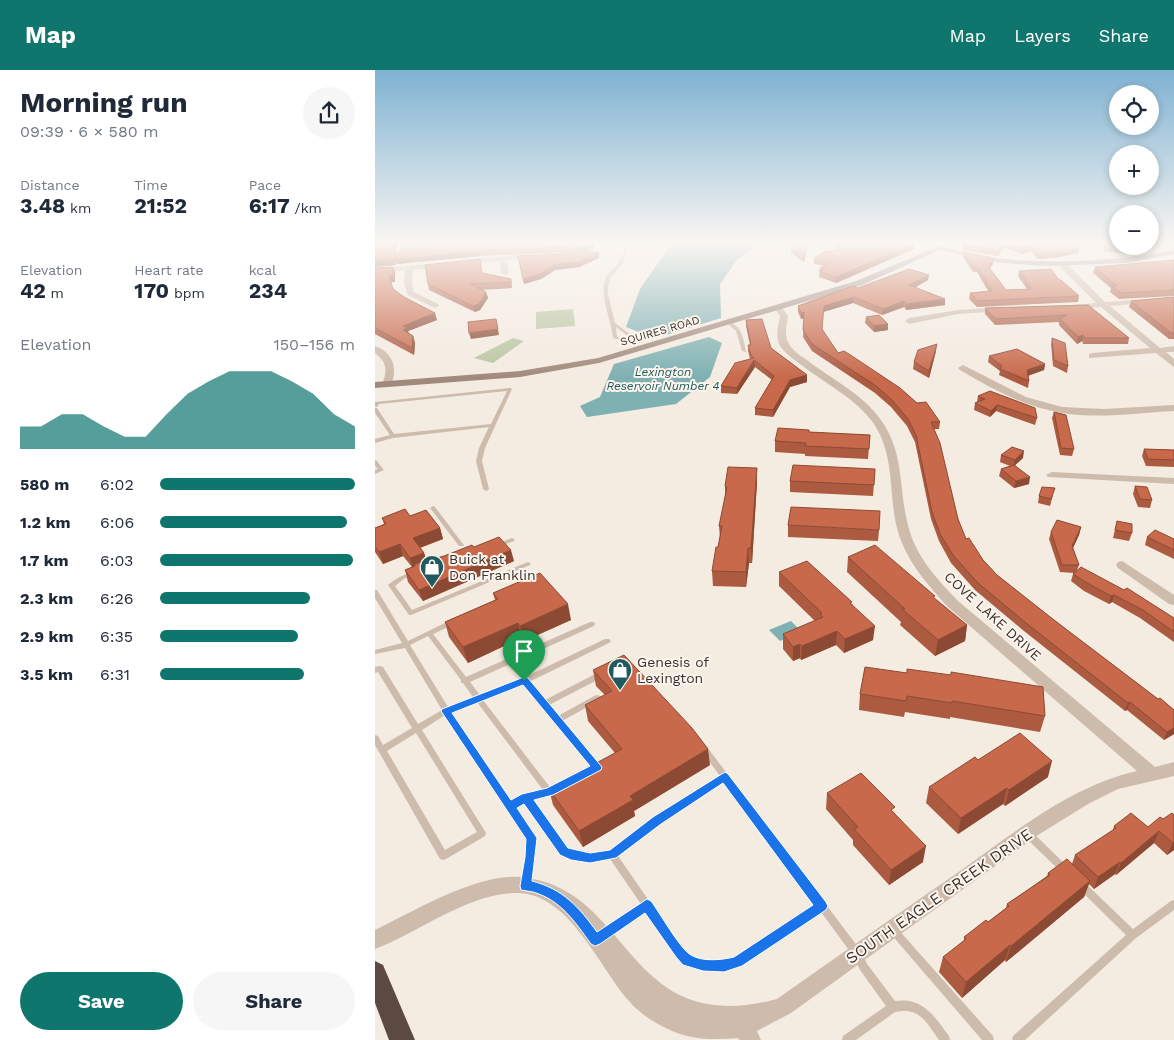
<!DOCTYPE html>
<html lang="en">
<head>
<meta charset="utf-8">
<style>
  body { margin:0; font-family:"Work Sans",sans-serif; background:#f6f6f7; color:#1f2937; height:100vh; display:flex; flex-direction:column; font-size:19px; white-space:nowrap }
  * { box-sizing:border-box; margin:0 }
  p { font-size:16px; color:#747a83 }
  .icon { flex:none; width:28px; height:28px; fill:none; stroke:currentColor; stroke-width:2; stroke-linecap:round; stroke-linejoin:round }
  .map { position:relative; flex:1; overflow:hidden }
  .sheet { display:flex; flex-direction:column; background:#fff; width:375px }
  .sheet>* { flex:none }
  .fabs { position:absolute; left:734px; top:15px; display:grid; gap:10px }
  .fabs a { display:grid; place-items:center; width:50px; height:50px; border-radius:50%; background:#fff; box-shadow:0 2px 8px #0003; font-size:25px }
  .pin { position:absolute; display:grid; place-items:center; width:42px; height:42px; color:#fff; margin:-51px -21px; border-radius:50% 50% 50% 0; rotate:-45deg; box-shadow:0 0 5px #0007 }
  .pin .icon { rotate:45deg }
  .round { display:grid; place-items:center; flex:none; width:52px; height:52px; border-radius:26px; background:#f6f6f7 }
  .overview { display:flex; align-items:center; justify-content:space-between; height:85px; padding:0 20px }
  h1 { font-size:28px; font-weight:700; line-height:38px }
  .metrics { display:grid; grid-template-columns:repeat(3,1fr); gap:8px; height:85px; padding:5px 20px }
  .metrics div { display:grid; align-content:center }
  .metrics b { font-size:21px; font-weight:700 }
  .metrics small { font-size:14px; font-weight:400 }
  .metrics p { font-size:14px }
  .chart { height:140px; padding:10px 20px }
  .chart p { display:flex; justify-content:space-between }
  .chart svg { width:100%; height:90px; margin-top:5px; fill:#0f766e; opacity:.7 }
  .button { display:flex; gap:10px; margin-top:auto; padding:10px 20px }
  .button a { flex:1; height:58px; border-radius:30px; background:#0f766e; color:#fff; font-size:20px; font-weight:700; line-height:58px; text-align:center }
  .button a+a { background:#f6f6f7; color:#1f2937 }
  ul { padding:0 20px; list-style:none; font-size:16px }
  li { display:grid; grid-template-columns:80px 60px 1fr; align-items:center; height:38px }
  li i { height:12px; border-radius:6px; background:#0f766e }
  header { display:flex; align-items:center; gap:30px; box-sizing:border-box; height:70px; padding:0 25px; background:#0f766e; color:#fff }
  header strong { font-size:24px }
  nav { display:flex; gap:28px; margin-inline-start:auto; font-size:18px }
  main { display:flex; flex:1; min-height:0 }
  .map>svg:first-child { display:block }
  .green { fill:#b8c4a0 }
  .water { fill:#7fb0b2 }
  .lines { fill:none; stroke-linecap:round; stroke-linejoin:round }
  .lane { fill:#cdbbac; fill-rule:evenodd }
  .street { fill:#cdbbac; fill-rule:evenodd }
  .secondary { fill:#a18a7d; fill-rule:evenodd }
  .highway { fill:#5c4a42; fill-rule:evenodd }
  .wall { fill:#ac5a40 }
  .shaded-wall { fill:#8c4a34 }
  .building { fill:#c8694b; stroke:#8c4a34 }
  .route { fill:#1a73e8; stroke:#fff; fill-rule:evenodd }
  .labels { text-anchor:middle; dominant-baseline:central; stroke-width:4; stroke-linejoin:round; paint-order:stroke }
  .far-street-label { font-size:11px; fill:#3b302b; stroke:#fbf5ee }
  .far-water-label { font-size:12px; font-style:italic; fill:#1f5a5e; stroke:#fbf5ee }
  .poi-label { font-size:14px; fill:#3b302b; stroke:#fbf5ee; text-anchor:start }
  .street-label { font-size:14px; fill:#3b302b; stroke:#fbf5ee }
  .near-street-label { font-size:16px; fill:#3b302b; stroke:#fbf5ee }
</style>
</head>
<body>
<header>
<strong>Map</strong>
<nav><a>Map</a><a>Layers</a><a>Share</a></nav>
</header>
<main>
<section class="sheet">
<div class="overview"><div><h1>Morning run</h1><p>09:39 · 6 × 580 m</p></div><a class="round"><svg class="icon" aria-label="share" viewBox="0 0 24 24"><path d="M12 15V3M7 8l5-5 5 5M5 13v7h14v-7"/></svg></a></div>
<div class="metrics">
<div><p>Distance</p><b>3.48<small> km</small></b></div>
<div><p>Time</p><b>21:52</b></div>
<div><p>Pace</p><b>6:17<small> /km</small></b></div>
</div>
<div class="metrics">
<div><p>Elevation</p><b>42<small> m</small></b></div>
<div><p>Heart rate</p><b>170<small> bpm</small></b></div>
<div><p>kcal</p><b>234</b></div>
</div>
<div class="chart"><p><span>Elevation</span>150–156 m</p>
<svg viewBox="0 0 160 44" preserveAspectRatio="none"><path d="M0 44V33L10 33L20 27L30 27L40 33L50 38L60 38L70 27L80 17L90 11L100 6L110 6L120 6L130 11L140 17L150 27L160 33V44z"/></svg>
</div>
<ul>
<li><b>580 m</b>6:02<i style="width:100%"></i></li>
<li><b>1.2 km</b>6:06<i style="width:96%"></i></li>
<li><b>1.7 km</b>6:03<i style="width:99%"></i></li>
<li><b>2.3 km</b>6:26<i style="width:77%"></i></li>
<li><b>2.9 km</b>6:35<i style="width:71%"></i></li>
<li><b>3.5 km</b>6:31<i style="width:74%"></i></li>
</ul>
<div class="button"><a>Save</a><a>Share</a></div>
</section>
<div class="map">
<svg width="799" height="970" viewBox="0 0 799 970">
  <rect width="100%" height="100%" fill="#f4ebe1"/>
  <!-- green -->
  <g class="green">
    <path d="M198,239L200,256L161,259V242Z"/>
    <path d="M138,268L149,271L118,293L99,288Z"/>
  </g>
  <!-- water -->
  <g class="water">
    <path d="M297,173H384L362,190L345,214L346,248L284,267L274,266L251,257L265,219Z"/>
    <path d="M334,267L347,273L335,307L301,334L212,347L205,336L225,327L239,294Z"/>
    <path d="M416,551L427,562L405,571L394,560Z"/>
  </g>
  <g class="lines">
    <!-- lane -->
    <g class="lane">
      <path d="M251,173H255L251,184L248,193L235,208L233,217V224L240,253L259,267L249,271L238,268C236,250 225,227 230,210C232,203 238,200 242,195C247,189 249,180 251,173ZM241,257L254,267L249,269L242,267Z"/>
      <path d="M777,173H782L799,177V179Z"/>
      <path d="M353,252C367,255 368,268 371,281V282L367,281L361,261L353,254Z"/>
      <path d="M135,318L137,319L110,378L107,391L114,419L113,420L111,421L108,419L101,391L104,378L114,357L18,368L0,373V369L15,365L0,343V338H2L19,364L116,354L132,321L4,334L2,337H0V332Z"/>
      <path d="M0,390L2,391L8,399L9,400L0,404V400L3,399L0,396Z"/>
      <path d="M58,436L60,437L88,474L89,475L88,476H84L55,438Z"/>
      <path d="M137,468L140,470L139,471L121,478L118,476L119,475Z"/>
      <path d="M153,492L156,494L155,495L36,545H34L13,515C21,508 30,503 41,503L42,504L41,505L30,508L20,516L37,540Z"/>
      <path d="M0,520H2L33,571L76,550H80L81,552L80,554L58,564L91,607L215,552H219L220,554L219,556L95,612L105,625L146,609L230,569H234L236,571L234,573L154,612L170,630L224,602H230L231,604L230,606L174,635L183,646L219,626L222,625L225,626L226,628L225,630L187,651L225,695L226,697L225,699L219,701L216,700L215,698L216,696L148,614L108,630L177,720L178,722L177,724L157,729L192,779L201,782L213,784L235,782L279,748L345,706L325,679L326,677L329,676L332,677L486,881L492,894L520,931C548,927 559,946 574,966L575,970H564C551,952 545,937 520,942L481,970H467L468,966L511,936L485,900L479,887L446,842C430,853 413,864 397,874C386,881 376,891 364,896C344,905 318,900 302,886L271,841L233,867L230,869L227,867L225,864L227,861L266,834L235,789L219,792L207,791L186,785L150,732L141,738L160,768V787L156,816L154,819L151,820L148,819L146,816L152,787V769L70,645L47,660L111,763L110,766L71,789L68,790L65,789L0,675V665L3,666L8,675L37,658L3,602L0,603V597L5,596L8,597L43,654L67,640L30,578L0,584V580L27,573L0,528ZM53,566L86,610V613H88L98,627L73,637L35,575ZM102,632L168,720L148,725L136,732L76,642ZM41,663L102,762L70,780L12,681ZM349,712L441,835L360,888C341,892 324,893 308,880L243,786L285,754Z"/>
      <path d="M653,760L656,761L692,796L694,799L692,802L689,803L686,802L650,767L649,764L650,761Z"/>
      <path d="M706,811L709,812L758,859L796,831L799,830V840L761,868L650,970H637L638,966L751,865L703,818L701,815L703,812Z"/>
      <path d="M518,855L521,857L618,966L619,970H607L515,863L513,860L515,857Z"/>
    </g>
    <!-- street -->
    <g class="street">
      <path d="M444,173H451L457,178L450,180Z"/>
      <path d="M544,173H553L568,178L564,180Z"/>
      <path d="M165,183H187L191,185L187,187L132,190L134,203L130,205L126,203L125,191L90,194L86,192L90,190Z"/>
      <path d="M65,193H68V197L38,200L37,214L39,222L63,234L64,236L60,238L33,225L29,214L30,200L0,203V199Z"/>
      <path d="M685,193H691L730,232L799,227V231L735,236L785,278L799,276V282H791L799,289V297L781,283L714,288V284L717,283L775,278L726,237L694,239V235H697L721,233L685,197Z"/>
      <path d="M400,236H406L413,246C412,255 409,264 413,272C416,279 425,286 432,290C456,309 488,324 506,350C530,384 523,417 533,455C540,486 562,509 583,531L780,697L799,692V706L743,719L713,734L663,765L416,943L382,961L386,970H364L363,968C341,970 317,970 297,961C280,953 266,945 254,931C224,897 195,825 144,823C94,822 45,862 0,879V860C37,842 103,803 145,807C259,817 248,970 402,929C463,886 524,843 585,801C640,762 696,716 762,701L573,537C551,513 528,487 521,454C514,420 519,384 499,354C481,328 449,313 425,294C418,289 410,283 405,276C400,267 403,256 405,246L399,238Z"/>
      <path d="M628,237L632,239L631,241L583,244L534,254L530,251L534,248L583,240Z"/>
      <path d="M0,276C18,282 24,300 15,316H9L7,314C13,301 12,292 0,283Z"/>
      <path d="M588,295L651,327L687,337L729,339L799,335V341C762,343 724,349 687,343C650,337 617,319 585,300L583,298Z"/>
      <path d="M677,402L799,408V414L673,407L671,405Z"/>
      <path d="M747,491L799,525V535L794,534L743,498L741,495L743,492Z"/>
    </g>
    <!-- secondary -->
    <path class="secondary" d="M564,176C582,180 601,186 620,188C680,195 740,191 799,180V184L751,193L670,196L619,192L565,180L487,215L224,293L145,307L0,318V312L145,301L223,288L481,211Z"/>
    <!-- highway -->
    <path class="highway" d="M0,891L8,895L40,970H14L0,933Z"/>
  </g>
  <!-- wall -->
  <g class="wall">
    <path d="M0,173H21L22,176L21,189L28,173L219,178L211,180L224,183V188L204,197L180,200L166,209L149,214L143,186L189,184L190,182L105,186L22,194L21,190V195Z"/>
    <path d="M433,173L429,192L416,183V177Z"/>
    <path d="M591,173H664L704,178L703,183L680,188H672L671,189H662L657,181L647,184L629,178L623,186L587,180V174Z"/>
    <path d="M729,173H742V176H754L753,183L728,181Z"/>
    <path d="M539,179L461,213L444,207L445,198L450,196L439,194V188Z"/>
    <path d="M588,182L618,194L614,198L631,220L652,219L643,206L644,201L684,210L704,226L703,232L602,237L594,229L595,223L613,221L602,202H598L588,187Z"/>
    <path d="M799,190V226L744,229L735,222L736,218L718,203L720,197Z"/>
    <path d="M18,197L20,203V212H16L18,219L62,250L33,261L34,263L38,266L40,273L39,285L0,264V198Z"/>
    <path d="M107,203L136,209L137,215V218L106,220L111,222L113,228L105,240L100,242L54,220L53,214Z"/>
    <path d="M553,210L540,217L570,229V235L531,240L529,237L507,245L478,233L448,242L447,260L463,283L565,352L564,359H559L583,449L591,469L608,490L622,505L679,550L783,629L799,640V664L789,670L752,640L750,641L649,561L600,520L576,493L564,471L556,449L540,372L532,356L516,337L500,323L437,281L428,267L429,248L426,249L423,242V236L483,218Z"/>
    <path d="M799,227V269H794L754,237L756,231Z"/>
    <path d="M713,235L754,268L753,274H708L707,271L702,274L684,255V252L620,255L610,244V238Z"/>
    <path d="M491,247L513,254V260L499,262L490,253Z"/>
    <path d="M371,250L396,278L432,305V312L415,317L398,347L380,345V338L397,310L380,297L362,324L346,323V316L375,289L373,281V275H375L371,256Z"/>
    <path d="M677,268L693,296L692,303L678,296L676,274Z"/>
    <path d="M561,281L554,308L538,299L539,292Z"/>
    <path d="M614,286L670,294L669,300L653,306L654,311L653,318L624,305L625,301L613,292Z"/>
    <path d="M603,326L662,348L660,355L621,341L615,347L599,340L600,333L602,332Z"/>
    <path d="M679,342L699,379L697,386L685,385L677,348Z"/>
    <path d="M434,362L495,365L493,389L430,386V384L400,382V371Z"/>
    <path d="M769,379L799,380V397L771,396L767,386Z"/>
    <path d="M626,385L648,388L640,395L654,414L639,418L624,406L626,399L635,396L625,392Z"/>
    <path d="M500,399L498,426L415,422V411Z"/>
    <path d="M382,412L377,493H374L371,517L338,516L337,501L343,477L345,468L344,456L350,427V416Z"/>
    <path d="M760,416L777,430L775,438L763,437L758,424Z"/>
    <path d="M678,425L675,436L663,433L664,426Z"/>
    <path d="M35,446L65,458L68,469L45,478L49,483L52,491L99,477L139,491L48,531L33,512L30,500L37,497L28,486L8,494L0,482V458L9,454L7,448Z"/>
    <path d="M742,451L757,463L754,471L738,468Z"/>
    <path d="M413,455L504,460L503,471L413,467Z"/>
    <path d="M706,457L704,465L698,478L704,495L702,500L799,548V572L765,548L737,532L734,534L709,521L696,511L698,504L699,503L685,502L674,469L676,462Z"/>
    <path d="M772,467L799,469V489L770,475Z"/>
    <path d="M473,487L559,529L592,555L590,571L560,586L525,555L526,552L472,502Z"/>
    <path d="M404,502L477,534L498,570L469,583L461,575L426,590L425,588L418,591L408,579V564L440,551L404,516Z"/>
    <path d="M118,523L196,550L149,571L146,568L93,593L74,567L70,552L120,530Z"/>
    <path d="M490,597L670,646L665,662L575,647V649L530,642L529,647L484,640L485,624Z"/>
    <path d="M218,600L335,695L259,741L260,746L208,777L178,735L174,719L240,683L213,651L210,635L230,625L221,616Z"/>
    <path d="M603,690L673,707L630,736L628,734L583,764L551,733L554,717Z"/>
    <path d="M452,723L519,742L548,792L514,815L478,775V770L451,739Z"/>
    <path d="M799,745V780L792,785L779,773L741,805L740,804L719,819L714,814L709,827L631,892L630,890L587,928L564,902L568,887L589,871V867L613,852L631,838L632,834L672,806L673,803L697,794L700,785L738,760L739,756L773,757Z"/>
  </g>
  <!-- shaded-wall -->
  <g class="shaded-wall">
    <path d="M20,173H21L22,176L21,189L104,181L105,186L22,194L21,190V195L0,197V191Z"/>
    <path d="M219,173V178L201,184V179Z"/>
    <path d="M432,173H433L429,192V186Z"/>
    <path d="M630,173L629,178L623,186L624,181Z"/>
    <path d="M539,174V179L461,213V207Z"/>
    <path d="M658,175L657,181L647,184L648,179Z"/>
    <path d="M704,178L703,183L680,188L681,183Z"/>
    <path d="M224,183V188L204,197L180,200L166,209L149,214L148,209L179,195Z"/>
    <path d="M619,188L618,194L612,202L613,196Z"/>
    <path d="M18,197L20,203V212H16L14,206Z"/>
    <path d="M554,205L553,210L534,221V215Z"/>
    <path d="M111,222L113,228L105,240L100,242L98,236Z"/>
    <path d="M479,227L478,233L448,242L449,236Z"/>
    <path d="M570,229V235L531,240V234Z"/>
    <path d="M529,231V237L507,245L508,239Z"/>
    <path d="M429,242V248L426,249V243Z"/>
    <path d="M60,243L62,250L33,261L34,265L30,266L28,256Z"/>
    <path d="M513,254V260L499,262V256Z"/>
    <path d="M123,259L124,265L96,269L94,263Z"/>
    <path d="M708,265L707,271L702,274L703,267Z"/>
    <path d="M38,266L40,273L39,285L37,278Z"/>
    <path d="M562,274L561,281L554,308V301Z"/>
    <path d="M379,290L380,297L362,324V318Z"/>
    <path d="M670,294L669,300L651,306L652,300Z"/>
    <path d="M432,305V312L415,317L398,347V340L415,310Z"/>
    <path d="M622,335L621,341L615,347L616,341Z"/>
    <path d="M649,381L648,388L638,397L640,390Z"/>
    <path d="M382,398V412L377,493L376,478Z"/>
    <path d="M655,407L654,414L639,418L641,411Z"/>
    <path d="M706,457L704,465L695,484L697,476Z"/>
    <path d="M65,458L68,469L41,479L38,468Z"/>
    <path d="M25,474L28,486L8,494L4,482Z"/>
    <path d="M373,478L374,493L371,517V502Z"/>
    <path d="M136,480L139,491L48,531L44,520Z"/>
    <path d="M49,483L53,495L39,494L40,499L38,500L35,488Z"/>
    <path d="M739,525L737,532L734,534L736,526Z"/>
    <path d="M193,534L196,550L149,571L145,556Z"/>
    <path d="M143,553L146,568L93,593L88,577Z"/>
    <path d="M592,555L590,571L560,586L563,570Z"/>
    <path d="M500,556L498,570L469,583L470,569Z"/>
    <path d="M462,561L461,575L426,590L427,576Z"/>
    <path d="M425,574V588L418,591V577Z"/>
    <path d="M755,632L752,640L750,641L753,633Z"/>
    <path d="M799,658V664L789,670L792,662Z"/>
    <path d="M333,679L335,695L259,741L260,746L208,777L204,761L255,726Z"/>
    <path d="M677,691L673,707L630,736L634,720Z"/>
    <path d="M632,718L628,734L583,764L586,748Z"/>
    <path d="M784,761L779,773L741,805L746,793Z"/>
    <path d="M799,772V780L792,785L798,773Z"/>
    <path d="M551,776L548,792L514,815L516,800Z"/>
    <path d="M745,792L740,804L719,819L723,807Z"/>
    <path d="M715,811L709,827L631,892L636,876Z"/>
    <path d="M635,875L630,890L587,928L591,912Z"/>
  </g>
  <!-- building -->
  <g class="building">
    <path d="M0,173H20L19,189L0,191Z"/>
    <path d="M28,173H218L201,179L224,183L203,192L179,195L165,204L148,209L143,186L189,184L191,177L104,181L21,189Z"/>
    <path d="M417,173H432L429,186L416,177Z"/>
    <path d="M461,173H536L539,174L461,207L444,201L449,199L445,198L459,192L439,188L449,182L461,180Z"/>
    <path d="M591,173H630L624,181L587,174Z"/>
    <path d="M631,173H704V178L681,183L672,182V184H663L658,175L648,179Z"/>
    <path d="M730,173H742V174Z"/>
    <path d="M588,182L619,188L613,196L631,220L657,219L644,201L676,199L684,210H686L704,226L603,231L595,223L617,221L602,196L599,197Z"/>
    <path d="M105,189L107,203L136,209V212L95,214L111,222L104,234L98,236L53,214L50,195Z"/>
    <path d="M799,190V220L746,223L737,216H742L720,197Z"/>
    <path d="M18,197V205L14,206L18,219L29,227L60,243L28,256L32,258L28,260L38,266L37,278L0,258V198Z"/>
    <path d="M534,199L554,205L534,215L570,229L531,234L529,231L508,239L479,227L449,236L447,259L463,283L469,281L474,284L525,318L542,333L551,332L565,352H556L565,373L583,449L591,469L594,468L608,490L622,505L679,550L783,629L785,628L799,640V658L792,662L755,632L753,633L651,553L602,512L578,485L565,464L557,442L541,365L533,349L517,330L501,316L437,274L428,260L429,242L426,243L423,236L478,216L483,218Z"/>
    <path d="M799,227V263H796L756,231Z"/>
    <path d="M713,235L754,268H710L708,265L703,267L685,249L692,245L621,249L610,238Z"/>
    <path d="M504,245L513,254L499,256L491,247Z"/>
    <path d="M121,249L123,259L94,263L93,252Z"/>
    <path d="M387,249L396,278L432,305L415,310L398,340L380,338L399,306L379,290L362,318L346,316L360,293L379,288L376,285L373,275H376L371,250Z"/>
    <path d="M677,268L690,273L693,296L679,290Z"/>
    <path d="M562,274L554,301L539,292L543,280Z"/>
    <path d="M642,279L670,294L652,300L654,311L625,299L627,296L614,286Z"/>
    <path d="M615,321L660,338L662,348L622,335L616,341L600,333L610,329L603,326Z"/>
    <path d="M679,342L691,345L699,379L686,378Z"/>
    <path d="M403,358L434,360V362L495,365L494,379L430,376L431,373L400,371Z"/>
    <path d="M637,377L649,381L640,390L626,385Z"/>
    <path d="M769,379L799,380V390L773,389Z"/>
    <path d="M418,395L500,399L499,415L415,411Z"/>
    <path d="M639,395L655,407L641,411L626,399Z"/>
    <path d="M353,397L382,398L376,478H373L371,502L337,501L341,477H343L347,456H344L352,417L350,416Z"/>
    <path d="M760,416L772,417L777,430L765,429Z"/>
    <path d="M667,417L680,418L676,429L664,426Z"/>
    <path d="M416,437L505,441L504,460L413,455Z"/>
    <path d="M30,439L35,446L51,440L65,458L38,468L49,483L35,488L25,474L4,482L0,476V458L11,454L7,448Z"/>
    <path d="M682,450L706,457L697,476L704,495H687L676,462Z"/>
    <path d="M742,451L757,454V463L740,460Z"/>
    <path d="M780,460L799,469V480L772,467Z"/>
    <path d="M124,467L136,480L44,520L30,500L40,496L39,494L69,486L97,475L99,477Z"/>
    <path d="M500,475L560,526L558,527L592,555L563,570L527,539H530L473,487Z"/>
    <path d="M432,491L477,532L475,533L500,556L470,569L462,561L427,576L425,574L418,577L408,564L448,547L445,544L447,543L404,502Z"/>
    <path d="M706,497L749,520L752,518L799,548V562L768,540L739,525L736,526L712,513L698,504Z"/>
    <path d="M165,503L193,534L145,556L143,553L88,577L70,552L123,529L118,523Z"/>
    <path d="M249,585L317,658L333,679L255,726L258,730L204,761L174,719L247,679L210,635L237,621L218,600Z"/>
    <path d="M490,597L532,603V599L576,605V602L668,617L670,646L577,631V633L532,626L531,631L485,624Z"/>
    <path d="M645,663L677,691L634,720L632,718L586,748L554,717L600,687L603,690Z"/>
    <path d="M486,703L520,737L516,740L551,776L516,800L479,759L483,757L452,723Z"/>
    <path d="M756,743L773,757L785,747L788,749L797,743L799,745V772L798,773L784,761L746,793L745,792L723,807L700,785L741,758L739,756Z"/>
    <path d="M692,789L715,811L636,876L635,875L591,912L568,887L591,869L589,867L611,850L613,852L634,836L632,834L675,805L673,803Z"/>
  </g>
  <!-- sky -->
  <linearGradient id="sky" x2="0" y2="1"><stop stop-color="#7eb2d2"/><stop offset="0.56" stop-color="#faf6f2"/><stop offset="1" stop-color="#faf6f2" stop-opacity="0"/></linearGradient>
  <rect width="799" height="308" fill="url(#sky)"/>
  <!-- route -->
  <path class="route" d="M149,607L153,608L227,697L226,700L178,725L159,730L193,778L215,783L235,780L278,747L350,702L353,704L451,832L453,836L451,840L367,896L349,902L328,901L308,895L301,887L270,843L225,874L220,876L216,874C200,852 186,830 158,822C154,821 150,821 146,820L145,816L150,787L151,769L66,641L67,639ZM148,615L215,696L172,718L147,724L136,730L77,643ZM348,713L438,835L359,887C347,890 327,892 316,885C305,879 285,843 276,831L272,829L222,862C204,837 188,819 157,811L162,768L142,738L149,734L185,785L196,790L215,793L241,788L286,754Z"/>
  <!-- icons -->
  <defs>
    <g id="shop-pin" transform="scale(1.25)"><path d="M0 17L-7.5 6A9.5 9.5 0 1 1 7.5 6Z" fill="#1f5a5e" stroke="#fbf5ee"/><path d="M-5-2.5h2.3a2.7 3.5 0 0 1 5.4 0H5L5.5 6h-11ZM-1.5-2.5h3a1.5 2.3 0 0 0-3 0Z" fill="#fff"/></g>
  </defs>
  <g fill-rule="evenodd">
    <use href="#shop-pin" x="57" y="497"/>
    <use href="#shop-pin" x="245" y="600"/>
  </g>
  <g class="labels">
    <!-- far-street labels -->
    <g class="far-street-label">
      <text transform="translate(285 261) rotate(-16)">SQUIRES ROAD</text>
    </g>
    <!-- far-water labels -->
    <g class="far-water-label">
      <text x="288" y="302">Lexington<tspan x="288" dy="14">Reservoir Number 4</tspan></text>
    </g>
    <!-- poi labels -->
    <g class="poi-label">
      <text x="74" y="489">Buick at<tspan x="74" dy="16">Don Franklin</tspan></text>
      <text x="262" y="592">Genesis of<tspan x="262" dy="16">Lexington</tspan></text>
    </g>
    <!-- street labels -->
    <g class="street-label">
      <text transform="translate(618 546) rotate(42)">COVE LAKE DRIVE</text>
    </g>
    <!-- near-street labels -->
    <g class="near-street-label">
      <text transform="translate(564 826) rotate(-35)">SOUTH EAGLE CREEK DRIVE</text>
    </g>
  </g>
</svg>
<div class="fabs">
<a><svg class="icon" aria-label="locate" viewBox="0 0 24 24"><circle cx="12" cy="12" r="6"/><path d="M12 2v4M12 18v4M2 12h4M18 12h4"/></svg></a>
<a>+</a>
<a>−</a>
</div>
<div class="pin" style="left:149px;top:611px;background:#1e9e55"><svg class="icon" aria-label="arrive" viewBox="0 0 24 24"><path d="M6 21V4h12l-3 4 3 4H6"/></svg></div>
</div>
</main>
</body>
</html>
